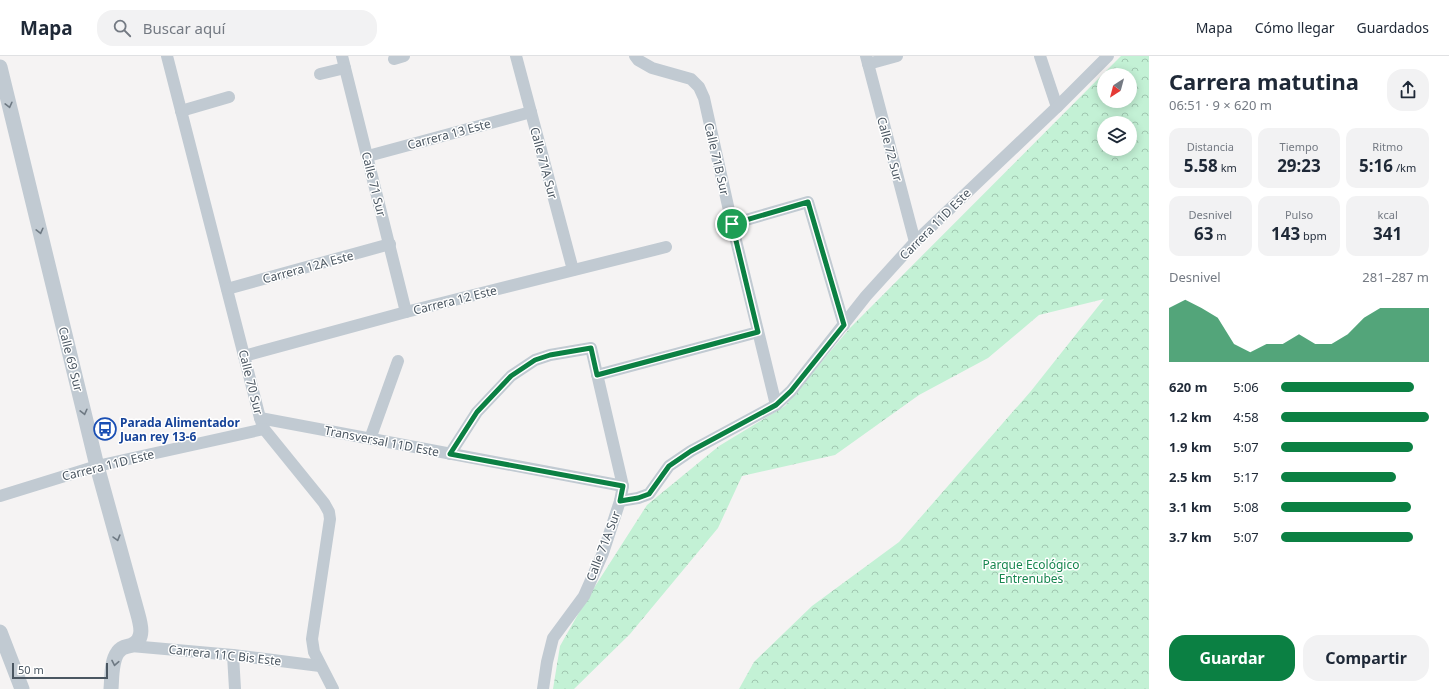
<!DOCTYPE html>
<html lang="es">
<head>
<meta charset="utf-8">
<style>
  body { margin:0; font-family:"Noto Sans",sans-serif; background:#f2f2f3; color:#1f2937; height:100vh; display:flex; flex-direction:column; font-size:15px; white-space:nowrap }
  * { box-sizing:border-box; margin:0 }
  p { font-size:13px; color:#747a83 }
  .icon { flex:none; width:22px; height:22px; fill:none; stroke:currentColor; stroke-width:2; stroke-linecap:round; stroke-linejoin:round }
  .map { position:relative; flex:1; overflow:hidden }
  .side { display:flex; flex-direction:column; background:#fff; width:300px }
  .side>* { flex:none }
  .needle { width:26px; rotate:216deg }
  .tools { position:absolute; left:1097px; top:12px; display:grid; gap:8px }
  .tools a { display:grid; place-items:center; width:40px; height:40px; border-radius:50%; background:#fff; box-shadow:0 2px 10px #0003; font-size:20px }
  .scale { position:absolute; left:12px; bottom:10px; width:96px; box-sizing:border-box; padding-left:4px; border:2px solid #4a5661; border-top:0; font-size:11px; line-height:14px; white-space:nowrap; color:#4a5661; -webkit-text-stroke:3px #fff; paint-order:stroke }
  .pin { position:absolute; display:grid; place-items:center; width:34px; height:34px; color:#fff; margin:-17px; border:2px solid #fff; border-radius:50%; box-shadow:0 1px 4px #0007 }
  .round { display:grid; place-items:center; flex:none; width:42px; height:42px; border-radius:16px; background:#f2f2f3 }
  .summary { display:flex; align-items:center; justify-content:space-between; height:68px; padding:0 20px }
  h1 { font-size:22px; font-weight:700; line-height:30px }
  .figures { display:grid; grid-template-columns:repeat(3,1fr); gap:6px; height:68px; padding:4px 20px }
  .figures div { display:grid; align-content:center; border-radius:10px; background:#f2f2f3; text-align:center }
  .figures b { font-size:17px; font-weight:700 }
  .figures small { font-size:11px; font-weight:400 }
  .figures p { font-size:11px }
  .chart { height:112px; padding:8px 20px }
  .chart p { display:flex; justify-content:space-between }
  .chart svg { width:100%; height:72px; margin-top:4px; fill:#0b8043; opacity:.7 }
  .cta { display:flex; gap:8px; margin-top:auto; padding:8px 20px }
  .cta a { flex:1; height:46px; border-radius:16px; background:#0b8043; color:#fff; font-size:16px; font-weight:700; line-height:46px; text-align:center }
  .cta a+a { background:#f2f2f3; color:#1f2937 }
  ul { padding:0 20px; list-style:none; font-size:13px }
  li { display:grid; grid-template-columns:64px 48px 1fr; align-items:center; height:30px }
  li i { height:10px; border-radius:5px; background:#0b8043 }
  header { display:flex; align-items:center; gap:24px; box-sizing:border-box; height:56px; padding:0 20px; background:#fff; border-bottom:1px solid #e0e1e3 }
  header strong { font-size:19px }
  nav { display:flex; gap:22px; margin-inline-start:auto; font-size:14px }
  .search { width:280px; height:36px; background:#f2f2f3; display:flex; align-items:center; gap:10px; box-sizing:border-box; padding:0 14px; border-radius:16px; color:#747a83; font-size:15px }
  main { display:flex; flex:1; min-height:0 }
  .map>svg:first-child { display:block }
  .park { fill:url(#park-crowns); fill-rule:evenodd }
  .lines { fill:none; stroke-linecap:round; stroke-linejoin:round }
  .minor { stroke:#c1cad2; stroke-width:12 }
  .tertiary { stroke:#c1cad2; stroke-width:15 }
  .oneway { stroke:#6e7983 }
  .route-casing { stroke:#fff; stroke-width:8 }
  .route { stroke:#0b8043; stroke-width:5 }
  .labels { text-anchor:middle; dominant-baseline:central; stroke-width:3; stroke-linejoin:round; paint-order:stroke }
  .street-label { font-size:12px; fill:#4a5661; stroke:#fff }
  .transit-label { font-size:12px; font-weight:bold; fill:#164399; stroke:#fff; text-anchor:start }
  .park-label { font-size:12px; fill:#17864f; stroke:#fff }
</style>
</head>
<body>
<header>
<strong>Mapa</strong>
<div class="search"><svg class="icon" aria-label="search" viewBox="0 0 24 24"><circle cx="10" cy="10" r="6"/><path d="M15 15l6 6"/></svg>Buscar aquí</div>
<nav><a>Mapa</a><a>Cómo llegar</a><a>Guardados</a></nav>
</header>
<main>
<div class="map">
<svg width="1149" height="633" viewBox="0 0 1149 633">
  <defs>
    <pattern id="park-crowns" width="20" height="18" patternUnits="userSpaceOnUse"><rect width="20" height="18" fill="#c3f1d5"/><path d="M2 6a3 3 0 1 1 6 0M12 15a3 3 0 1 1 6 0" fill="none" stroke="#a0c6b0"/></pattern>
  </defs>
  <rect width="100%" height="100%" fill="#f5f3f3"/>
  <!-- park -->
  <path class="park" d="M1121,0H1149V633H739L754,606L812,550L899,486L1031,335L1104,243L1039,259L988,302L919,339L835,399L742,420L718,472L630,578L574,633H553L560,590L585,546L647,449L719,390L785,350L849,273ZM1104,19H1130V45H1104ZM1104,67H1130V93H1104Z"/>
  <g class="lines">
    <!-- minor -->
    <g class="minor">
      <path d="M167,0L260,362L264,373L324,447L329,456L330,463L312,583L314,596L333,633"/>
      <path d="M342,0L406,256"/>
      <path d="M516,0L573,214"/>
      <path d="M635,0L638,4L652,12L691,23L699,31L704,42L732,168L776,349"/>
      <path d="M866,0L915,186"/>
      <path d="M1040,0L1057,51"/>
      <path d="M394,3L404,0"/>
      <path d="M868,8L897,0"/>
      <path d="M320,18L345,12"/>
      <path d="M181,55L229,41"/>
      <path d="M368,100L531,56"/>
      <path d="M732,168L808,146L844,269"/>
      <path d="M227,233L390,188"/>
      <path d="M244,300L406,256L666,191"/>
      <path d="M597,319L758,276"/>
      <path d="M260,362L623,430"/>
      <path d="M370,383L398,305"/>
      <path d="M450,398L477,356L511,320L535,304L550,299L591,292L623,430L620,445L603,497L584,540L553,582L547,606L543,633"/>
      <path d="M0,440L97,410L264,373"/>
      <path d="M620,445L638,442L649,438L669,410L691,395L776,349L791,335L866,240L915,186L1057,51L1108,0"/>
      <path d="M131,590L233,599L320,610"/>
      <path d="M233,599L235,633"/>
    </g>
    <!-- tertiary -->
    <g class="tertiary">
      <path d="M0,11L97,410L137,555C140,566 146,583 132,589C127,591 122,590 118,596C111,605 112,622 111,633"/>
      <path d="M0,576L22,633"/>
    </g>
  </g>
  <!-- one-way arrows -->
  <defs><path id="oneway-chevron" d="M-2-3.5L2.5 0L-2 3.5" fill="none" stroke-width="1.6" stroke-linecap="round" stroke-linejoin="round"/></defs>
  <g class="oneway">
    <use href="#oneway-chevron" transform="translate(9 49) rotate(76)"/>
    <use href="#oneway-chevron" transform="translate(40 175) rotate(76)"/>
    <use href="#oneway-chevron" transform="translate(84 356) rotate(76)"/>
    <use href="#oneway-chevron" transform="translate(117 482) rotate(74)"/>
    <use href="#oneway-chevron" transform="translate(115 607) rotate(101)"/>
  </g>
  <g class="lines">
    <!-- route casing -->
    <g class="route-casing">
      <path id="route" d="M808,146L844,269L791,335L776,349L691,395L669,410L649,438L638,442L620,445L623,430L450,398L477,356L511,320L535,304L550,299L591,292L597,319L758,276L732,168Z"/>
    </g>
    <!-- route -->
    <use href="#route" class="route"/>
  </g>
  <!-- icons -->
  <defs>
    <g id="bus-ring" transform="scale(1.15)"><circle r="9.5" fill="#fff" stroke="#1a4fb4" stroke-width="1.5"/><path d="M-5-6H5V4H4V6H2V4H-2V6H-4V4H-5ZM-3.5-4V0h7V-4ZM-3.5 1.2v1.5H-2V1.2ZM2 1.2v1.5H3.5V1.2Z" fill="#1a4fb4"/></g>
  </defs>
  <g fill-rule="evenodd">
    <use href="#bus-ring" x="105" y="373"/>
  </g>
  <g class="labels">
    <!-- street labels -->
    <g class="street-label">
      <text transform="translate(449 78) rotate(-15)">Carrera 13 Este</text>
      <text transform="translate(890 93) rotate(75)">Calle 72 Sur</text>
      <text transform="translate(717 103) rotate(77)">Calle 71B Sur</text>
      <text transform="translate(544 107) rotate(75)">Calle 71A Sur</text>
      <text transform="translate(374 128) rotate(76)">Calle 71 Sur</text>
      <text transform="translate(935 168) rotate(-45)">Carrera 11D Este</text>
      <text transform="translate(308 211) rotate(-15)">Carrera 12A Este</text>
      <text transform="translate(455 244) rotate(-14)">Carrera 12 Este</text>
      <text transform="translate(71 303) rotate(76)">Calle 69 Sur</text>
      <text transform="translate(251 326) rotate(76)">Calle 70 Sur</text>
      <text transform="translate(382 385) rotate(11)">Transversal 11D Este</text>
      <text transform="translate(108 409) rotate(-14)">Carrera 11D Este</text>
      <text transform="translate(603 490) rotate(-69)">Calle 71A Sur</text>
      <text transform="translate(225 599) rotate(6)">Carrera 11C Bis Este</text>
    </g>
    <!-- transit labels -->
    <g class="transit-label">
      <text x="120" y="366">Parada Alimentador<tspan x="120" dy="14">Juan rey 13-6</tspan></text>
    </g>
    <!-- park labels -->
    <g class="park-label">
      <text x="1031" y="508">Parque Ecológico<tspan x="1031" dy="14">Entrenubes</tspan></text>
    </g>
  </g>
</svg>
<div class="tools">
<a><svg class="needle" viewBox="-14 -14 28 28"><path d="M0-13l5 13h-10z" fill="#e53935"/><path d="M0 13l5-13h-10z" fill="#747a83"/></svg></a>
<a><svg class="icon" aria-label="layers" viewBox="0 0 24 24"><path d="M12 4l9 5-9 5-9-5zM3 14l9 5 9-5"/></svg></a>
</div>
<div class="scale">50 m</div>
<div class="pin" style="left:732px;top:168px;background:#1e9e55"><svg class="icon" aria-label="arrive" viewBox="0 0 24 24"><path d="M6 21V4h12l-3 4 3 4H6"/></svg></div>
</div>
<section class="side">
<div class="summary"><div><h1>Carrera matutina</h1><p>06:51 · 9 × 620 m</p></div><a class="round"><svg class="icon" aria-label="share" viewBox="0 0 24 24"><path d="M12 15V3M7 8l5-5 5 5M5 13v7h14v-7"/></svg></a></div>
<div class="figures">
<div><p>Distancia</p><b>5.58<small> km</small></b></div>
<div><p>Tiempo</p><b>29:23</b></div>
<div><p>Ritmo</p><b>5:16<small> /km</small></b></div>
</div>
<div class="figures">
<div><p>Desnivel</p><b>63<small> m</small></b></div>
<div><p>Pulso</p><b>143<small> bpm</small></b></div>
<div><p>kcal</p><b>341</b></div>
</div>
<div class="chart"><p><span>Desnivel</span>281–287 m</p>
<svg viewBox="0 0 160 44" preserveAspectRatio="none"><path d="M0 44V11L10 6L20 11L30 17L40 33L50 38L60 33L70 33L80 27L90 33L100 33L110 27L120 17L130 11L140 11L150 11L160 11V44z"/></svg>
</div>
<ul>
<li><b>620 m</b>5:06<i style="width:90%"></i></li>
<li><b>1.2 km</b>4:58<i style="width:100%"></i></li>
<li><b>1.9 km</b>5:07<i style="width:89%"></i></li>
<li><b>2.5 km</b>5:17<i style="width:78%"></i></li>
<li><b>3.1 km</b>5:08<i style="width:88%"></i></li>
<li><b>3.7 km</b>5:07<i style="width:89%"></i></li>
</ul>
<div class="cta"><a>Guardar</a><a>Compartir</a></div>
</section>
</main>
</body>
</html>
